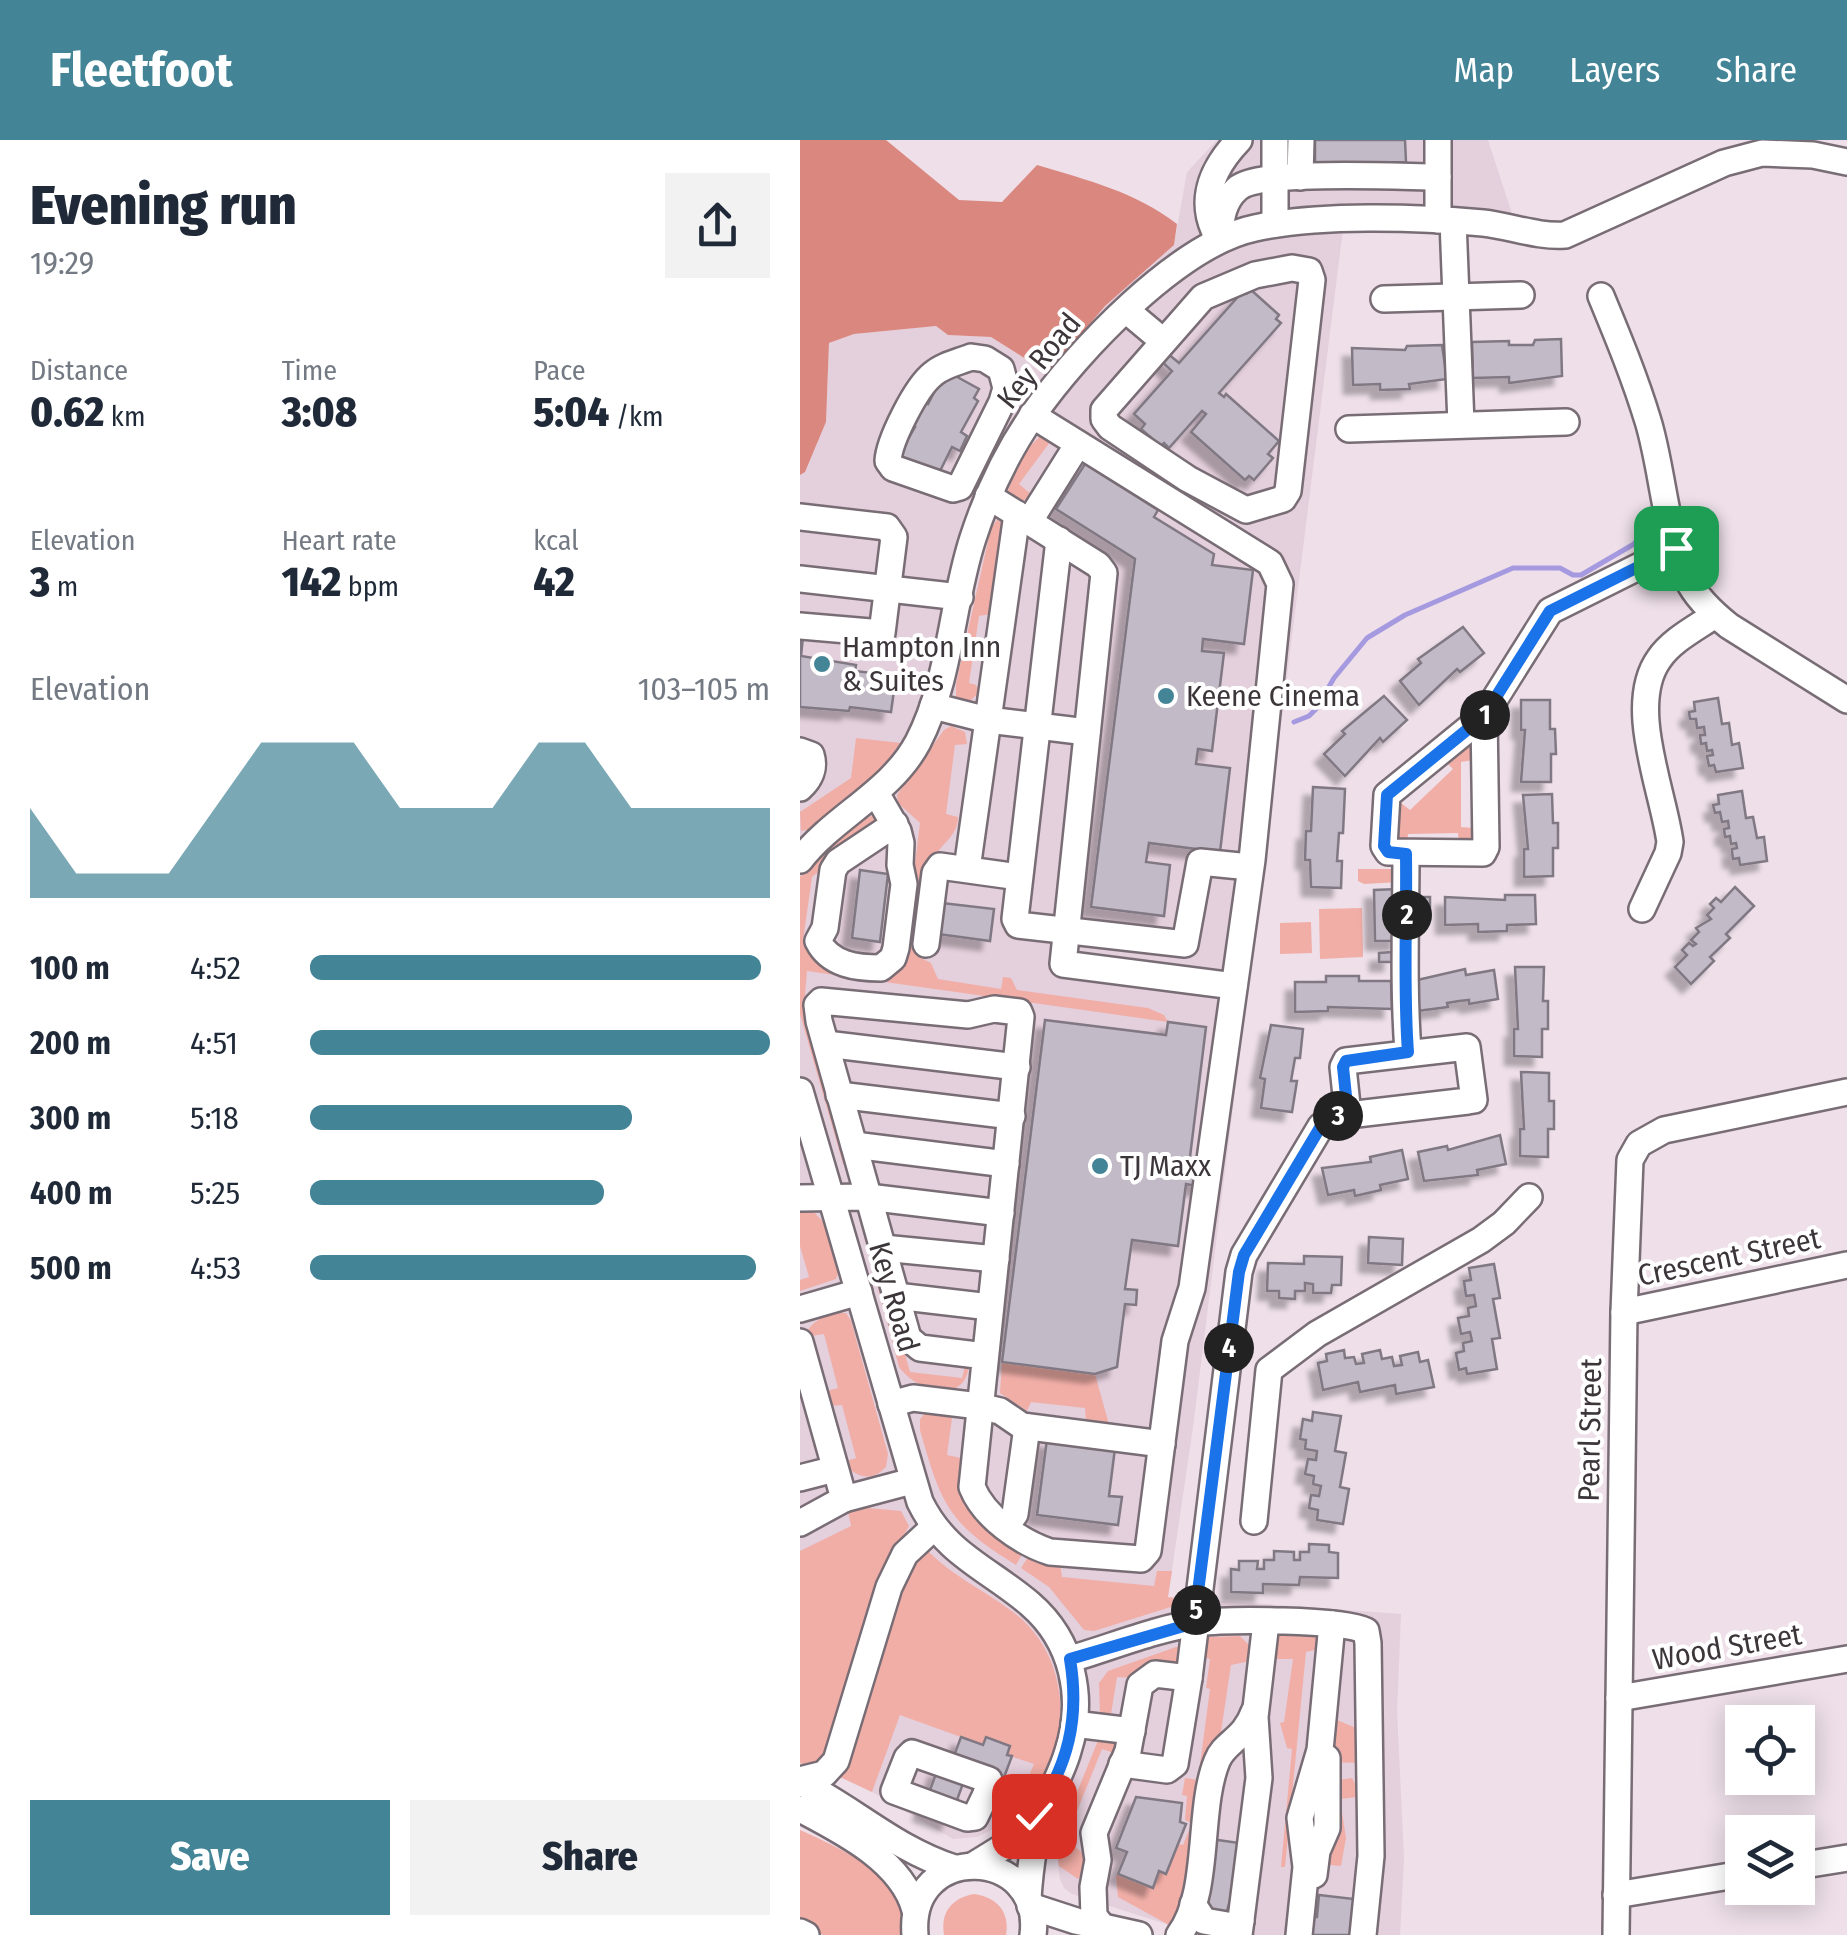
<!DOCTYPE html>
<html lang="en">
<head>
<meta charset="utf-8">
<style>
  body { margin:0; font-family:"Fira Sans Condensed",sans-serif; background:#f2f2f3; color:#1f2937; height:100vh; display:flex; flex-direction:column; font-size:38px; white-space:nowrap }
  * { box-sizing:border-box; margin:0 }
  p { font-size:32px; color:#747a83 }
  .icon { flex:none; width:55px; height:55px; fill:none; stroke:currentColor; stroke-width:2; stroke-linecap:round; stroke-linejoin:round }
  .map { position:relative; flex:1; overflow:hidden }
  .sheet { display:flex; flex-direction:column; background:#fff; width:800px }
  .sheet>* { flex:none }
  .buttons { position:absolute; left:925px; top:1565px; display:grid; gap:20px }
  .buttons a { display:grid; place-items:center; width:90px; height:90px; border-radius:0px; background:#fff; box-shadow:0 5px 25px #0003; font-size:50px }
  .pin { position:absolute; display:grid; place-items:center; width:85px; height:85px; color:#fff; margin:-42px; border-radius:20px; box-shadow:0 5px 15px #0006 }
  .km { position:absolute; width:50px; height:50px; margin:-25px; border-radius:50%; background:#222; color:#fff; font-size:28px; line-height:50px; text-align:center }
  .round { display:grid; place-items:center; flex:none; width:105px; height:105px; border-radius:0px; background:#f2f2f3 }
  .overview { display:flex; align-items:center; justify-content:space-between; height:170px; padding:0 30px }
  h1 { font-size:55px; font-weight:800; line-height:75px }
  .metrics { display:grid; grid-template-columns:repeat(3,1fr); gap:15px; height:170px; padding:10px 30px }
  .metrics div { display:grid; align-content:center }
  .metrics b { font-size:42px; font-weight:800 }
  .metrics small { font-size:28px; font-weight:400 }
  .metrics p { font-size:28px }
  .chart { height:280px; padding:20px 30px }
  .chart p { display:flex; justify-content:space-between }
  .chart svg { width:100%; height:180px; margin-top:10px; fill:#438497; opacity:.7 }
  .primary-button { display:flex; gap:20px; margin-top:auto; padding:20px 30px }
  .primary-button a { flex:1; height:115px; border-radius:0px; background:#438497; color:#fff; font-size:40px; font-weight:800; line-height:115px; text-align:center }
  .primary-button a+a { background:#f2f2f3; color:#1f2937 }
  ul { padding:0 30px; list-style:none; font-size:32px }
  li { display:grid; grid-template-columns:160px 120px 1fr; align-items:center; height:75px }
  li i { height:25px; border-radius:12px; background:#438497 }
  header { display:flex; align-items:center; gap:60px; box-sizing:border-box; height:140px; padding:0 50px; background:#438497; color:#fff }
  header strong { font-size:48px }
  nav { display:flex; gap:55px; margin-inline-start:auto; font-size:35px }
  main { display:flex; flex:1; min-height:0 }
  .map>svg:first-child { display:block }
  .built { fill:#e4cfdc }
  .green { fill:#f1aea7 }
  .forest { fill:#da887f }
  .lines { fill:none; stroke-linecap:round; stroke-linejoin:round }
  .stream { stroke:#a59ae0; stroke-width:5 }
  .building { fill:#c2bac6; stroke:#807984; stroke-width:2.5; filter:url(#shadow) }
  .minor-casing { stroke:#796d75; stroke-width:30 }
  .minor { stroke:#fff; stroke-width:25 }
  .route-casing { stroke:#fff; stroke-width:20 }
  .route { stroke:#1a73e8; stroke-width:12 }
  .poi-dot { fill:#438497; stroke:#fff; stroke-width:4 }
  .labels { text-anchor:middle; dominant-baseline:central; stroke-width:8; stroke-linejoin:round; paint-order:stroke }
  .street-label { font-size:30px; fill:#3c363a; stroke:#fff }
  .poi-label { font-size:30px; fill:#3c363a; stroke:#fff; text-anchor:start }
</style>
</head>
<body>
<header>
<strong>Fleetfoot</strong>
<nav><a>Map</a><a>Layers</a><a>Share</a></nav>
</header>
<main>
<section class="sheet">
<div class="overview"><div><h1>Evening run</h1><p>19:29</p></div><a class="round"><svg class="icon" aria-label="share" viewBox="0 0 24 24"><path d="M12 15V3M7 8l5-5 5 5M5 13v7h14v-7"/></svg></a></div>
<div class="metrics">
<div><p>Distance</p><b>0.62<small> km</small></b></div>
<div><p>Time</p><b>3:08</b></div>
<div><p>Pace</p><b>5:04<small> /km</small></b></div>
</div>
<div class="metrics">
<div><p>Elevation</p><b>3<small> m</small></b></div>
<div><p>Heart rate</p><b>142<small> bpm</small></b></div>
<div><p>kcal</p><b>42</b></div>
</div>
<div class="chart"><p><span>Elevation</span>103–105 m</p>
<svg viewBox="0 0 160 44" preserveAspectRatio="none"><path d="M0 44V22L10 38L20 38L30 38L40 22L50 6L60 6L70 6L80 22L90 22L100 22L110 6L120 6L130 22L140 22L150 22L160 22V44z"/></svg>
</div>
<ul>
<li><b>100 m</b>4:52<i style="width:98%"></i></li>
<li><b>200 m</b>4:51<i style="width:100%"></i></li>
<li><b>300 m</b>5:18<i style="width:70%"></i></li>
<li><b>400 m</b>5:25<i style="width:64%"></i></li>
<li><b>500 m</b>4:53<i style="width:97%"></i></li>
</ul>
<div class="primary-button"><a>Save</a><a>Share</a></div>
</section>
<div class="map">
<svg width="1047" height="1795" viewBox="0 0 1047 1795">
  <defs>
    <filter id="shadow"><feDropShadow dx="-9" dy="9" stdDeviation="2.5" flood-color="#0004"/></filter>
  </defs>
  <rect width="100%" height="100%" fill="#eedfe9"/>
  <!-- built -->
  <path class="built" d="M417,0H688L717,89L544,81L393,1287L368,1457L601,1474L597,1571L604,1719L600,1795H389L366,1784L272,1754L264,1748L260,1739L257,1715L195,1688L177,1697L153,1699L72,1652L0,1619V335L5,332L26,282L29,203L54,194L136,186L148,195L191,197L248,233L305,166L374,105L387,32Z"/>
  <!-- green -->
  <g class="green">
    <path d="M241,295L249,298L250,302L219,344L232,355L222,362L209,356L208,350L223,314Z"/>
    <path d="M197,380L206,383L191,474L179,476L169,543L176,545L179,552L169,562L161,563L156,559V544L191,388Z"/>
    <path d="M151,586L165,592L167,604L155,605L146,674L158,677C158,697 139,705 130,723C118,747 113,789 117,816L131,823L138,839L201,849L203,837L211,838L217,850L348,868L364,875L368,882L7,831L5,855L53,1027L50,1032L43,1024L0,874V737C15,719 54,677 77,675L80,681L12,737L3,801L6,806L12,802L44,829L105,805L120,683L98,663L97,655L144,590Z"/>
    <path d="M56,598L101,603L79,631L7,690L1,691L0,672L51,638Z"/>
    <path d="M664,605L673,610V620L661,622V687L673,688L674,701L659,704L658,693L608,694L607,705L594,698L597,660L610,670L653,629L645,621Z"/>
    <path d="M558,729H595L600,742L564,744L558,741Z"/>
    <path d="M562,768L563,817L520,819L519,769Z"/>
    <path d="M511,782L512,813L480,814V783Z"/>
    <path d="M0,1070L13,1071L25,1084L38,1134L36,1139L0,1151V1140L9,1137L0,1106Z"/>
    <path d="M59,1077L69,1085L110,1232L162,1238L165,1226H169C164,1266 116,1251 99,1227Z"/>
    <path d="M46,1173L51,1181L88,1314L86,1327C71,1343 55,1337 43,1322L56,1318L42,1265L30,1266L27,1251L38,1248L24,1194L11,1196L7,1192C13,1179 32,1172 46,1173Z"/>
    <path d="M202,1222L295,1234L310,1288L286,1284L285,1268L231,1262L227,1271L200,1253Z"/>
    <path d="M128,1270L163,1276L152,1278L147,1315L161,1318L159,1350L162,1360L171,1372L224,1411L216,1425C149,1384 141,1365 120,1290V1279Z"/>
    <path d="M57,1367L101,1371L109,1386L88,1424L31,1614L10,1628L0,1623V1411L51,1386L48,1371Z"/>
    <path d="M126,1409C152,1436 184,1450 213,1472C265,1511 274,1586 241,1639C236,1646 231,1649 227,1657H221V1654L234,1624L207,1615L210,1606L186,1597L183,1605L100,1575L72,1652L36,1635L94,1463L119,1411Z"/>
    <path d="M230,1414L260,1423L262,1437L354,1446L357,1431H372L368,1457L380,1459L374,1466L294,1491L284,1490L249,1447L221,1428Z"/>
    <path d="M484,1491L515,1494L519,1509L506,1512L485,1727H481L492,1609L487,1608L480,1583L484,1582L493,1519H472L474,1493Z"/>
    <path d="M440,1496L451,1507L450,1521L431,1525L421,1592L438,1590L375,1781L369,1785L318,1757L316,1736L318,1734L353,1748L359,1731L365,1734L378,1704L383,1705L392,1683L385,1680L387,1656L382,1655L385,1638L398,1640L410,1549L406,1548L410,1519L400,1516L401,1504L409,1497Z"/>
    <path d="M376,1507H384V1523C344,1517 347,1541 317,1537L311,1574L326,1576L323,1579L300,1576L299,1543L308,1531Z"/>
    <path d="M537,1580L556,1588L557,1623L532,1622Z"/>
    <path d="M299,1598L313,1601L317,1607L314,1613L302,1609L265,1701C283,1710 294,1720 278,1739L259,1726L256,1704Z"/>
    <path d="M552,1638L560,1653L557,1657L540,1659L546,1698L541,1726L520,1724L538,1640Z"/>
    <path d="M0,1690C29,1703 90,1730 100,1763C103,1773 102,1785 102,1795H23L0,1784Z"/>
    <path d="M174,1754C197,1757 210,1772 206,1795H144C140,1772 152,1758 174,1754Z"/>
  </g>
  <!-- forest -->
  <path class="forest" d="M0,0H86L159,60L202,62L237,25C287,40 336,52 377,84L374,105L305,166L248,233L191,197L148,195L136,186L54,194L29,203L26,282L5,332L0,335Z"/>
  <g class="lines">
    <!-- stream -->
    <path class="stream" d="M494,582L509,576L516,569L534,538L567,498L605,475L713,428H760L773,435H781L834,404L858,372"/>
  </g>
  <!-- building -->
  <g class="building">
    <path d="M515,0H605L606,22L515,25Z"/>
    <path d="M450,149L479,175L476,179L481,183L419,253L424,257L426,254L479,301L468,314L473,318L454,340L449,336L445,340L391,292L406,274L402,271L369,308L364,303L361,306L341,289L345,284L334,274L372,231L360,220L366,212L379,223L444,150L447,153Z"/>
    <path d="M761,199L762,236L709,243V237L673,238L672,202L709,201V205H733L735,200Z"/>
    <path d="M642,205L647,239L609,244L610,249L580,250V244L553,245L552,208L605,210L607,206Z"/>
    <path d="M150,233L179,249L174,258L178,261L161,292L167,296L160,311L152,307L138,335L99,315L115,287L112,286L124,262L128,264L141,239L145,242Z"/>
    <path d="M285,324L358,370L354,377L414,414L412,425L453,430L444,504L403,499L402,511L424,513L412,611L398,609L396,624L430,628L420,712L349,703L346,722L370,725L364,776L291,767L335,419L256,369Z"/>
    <path d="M0,477H5L1,516L56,525L55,531L96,536L91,572L50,567L49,571L0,567Z"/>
    <path d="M663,487L684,513L660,532L657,529L619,565L600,541L621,523L618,519Z"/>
    <path d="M584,556L607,580L583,602L580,598L545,636L524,614L545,594L542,591Z"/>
    <path d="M918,558L922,584L929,583L932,605L939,603L943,628L916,632L914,625L909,626L907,616L913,615L912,610L907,611L906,603L901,604L900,595H905L904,587L897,588L896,579H890L889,572L895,571L894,562Z"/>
    <path d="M721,560H750V589H755L756,614H751V642H721L725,590H721Z"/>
    <path d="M513,647L545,649L543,693H539L537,721H542L541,748L511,747L510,720H505L506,691H511Z"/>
    <path d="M942,651L946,678L953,677L957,698L964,697L967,721L940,725L939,718L933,719L932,712V709L937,708L936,703L931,704L930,696L925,697L924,689L929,688L928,681L922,682L920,672L915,673L913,665L919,664L918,655Z"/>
    <path d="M752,654L753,683H758V708H753V736L724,737V709H728L723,655Z"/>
    <path d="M60,730L88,734L80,802L52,798Z"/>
    <path d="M935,747L954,766L926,794L930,798L910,817L914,821L891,844L875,827L887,815L882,810L889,803L893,806L896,804L891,800L899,792L896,788L911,779L907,775L914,768L910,764L916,758L921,762Z"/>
    <path d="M598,749L599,801H575L574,750Z"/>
    <path d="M705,755H735L736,784L707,785V791L678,792V784L645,785V757L705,760Z"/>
    <path d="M615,757H630V778H616Z"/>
    <path d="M142,763L194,769L190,801L138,794Z"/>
    <path d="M592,812V822H579V813Z"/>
    <path d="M715,827H744L743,861H748V889H742V917L714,916V889H718Z"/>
    <path d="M665,829L666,835L694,830L698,859L669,864V860L659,861L647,863L648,867L617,871L613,841Z"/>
    <path d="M526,836H559V841H591L592,869L528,867V871L495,872V842H526Z"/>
    <path d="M245,880L366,895L368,882L406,887L389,1025L404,1027L402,1047L386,1044L378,1106L332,1100L325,1149L337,1150L336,1165L325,1164L317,1227L295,1234L202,1222Z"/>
    <path d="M471,885L503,889L500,918H495L491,941H497L492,972L461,968L465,939L460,938Z"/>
    <path d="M721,932L749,933V961H754V989H748V1017L720,1016V989H724Z"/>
    <path d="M700,995L706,1024L677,1030L678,1035L624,1041L618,1012L647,1006L648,1010Z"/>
    <path d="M602,1010L608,1039L580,1045L581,1050L555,1056L554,1050L528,1055L522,1028L571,1022L570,1017Z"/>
    <path d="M569,1097L603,1099L602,1125L568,1123Z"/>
    <path d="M504,1116L542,1117L541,1145H532L531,1153H513V1144L505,1143V1151H495V1159L479,1158V1151H467L468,1123L504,1124Z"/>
    <path d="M694,1124L700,1158L693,1159L700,1198L692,1199L697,1229L667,1234L666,1228L659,1230L656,1213L664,1211L663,1203L672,1201L670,1192L661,1194L658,1178L669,1176L668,1168L676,1166L674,1155L666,1156L664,1141L671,1140L669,1128Z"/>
    <path d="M544,1210L545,1218L554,1217L556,1224L564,1223L562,1214L580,1210L582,1219L592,1217L594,1226L602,1225L600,1216L618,1212L620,1222L628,1220L634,1247L596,1254L595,1245L560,1252L558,1242L523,1250L518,1223L527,1221L526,1214Z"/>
    <path d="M513,1272L541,1276L535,1311L546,1313L540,1347L549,1349L543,1384L517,1380L518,1370L509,1368L511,1355L519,1356L521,1346L513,1344L514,1336L505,1334L508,1319L516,1320L517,1311L505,1309L506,1300L500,1299L503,1279L512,1281Z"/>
    <path d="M247,1299L315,1308L309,1356L322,1357L318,1385L237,1375Z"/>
    <path d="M509,1404L529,1405V1412L538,1413V1438L500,1437L499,1445L463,1444V1453L431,1452V1429L439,1430V1421H458L457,1429H464V1420H474V1411L494,1412V1420H500V1412H509Z"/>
    <path d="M161,1597L183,1605L186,1597L210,1606L207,1615L212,1616L203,1640L152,1621Z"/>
    <path d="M138,1628L165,1638L149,1682L122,1672Z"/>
    <path d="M336,1657L382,1663L380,1682L386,1684L366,1734L359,1731L353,1748L318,1734L327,1712L316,1708Z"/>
    <path d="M411,1699L439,1703L434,1755L432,1754L426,1774L404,1771Z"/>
    <path d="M519,1755L554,1759L550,1795H510L512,1777H517Z"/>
  </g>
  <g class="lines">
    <!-- minor casing -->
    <g class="minor-casing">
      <g id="minor">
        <path d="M475,0V84"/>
        <path d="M638,0V80"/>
        <path d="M500,37L501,0"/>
        <path d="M653,81L661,284"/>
        <path d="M414,90C399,56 415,25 439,0"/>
        <path d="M419,99C421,81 422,62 437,49C458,29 602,37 638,37"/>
        <path d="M492,128L509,131L512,140L488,351L483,359L446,370L388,339L310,287L304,279V270L403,157L455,135Z"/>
        <path d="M801,156C818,197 835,238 848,281C863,330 865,394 888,440C896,457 914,474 929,486L1047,560"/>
        <path d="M584,159L721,155"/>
        <path d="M326,170L363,201"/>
        <path d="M171,217L185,219L201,229L206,248L202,262L160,347L153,349L93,328L88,321C89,301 116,247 133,234C143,225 159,222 171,217Z"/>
        <path d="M549,289L766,282"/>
        <path d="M188,356L298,425L304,433L263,824L434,846"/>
        <path d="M0,377L87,387L94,397L82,493L0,486"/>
        <path d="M229,382L278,304"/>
        <path d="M259,400L215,779L218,785L385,804L400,722L450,727"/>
        <path d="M0,439L160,457"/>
        <path d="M133,566L188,580L287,592"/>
        <path d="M684,576L686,707L683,713L588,712L584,706L587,655Z"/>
        <path d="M684,576L750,471L876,408"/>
        <path d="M0,611L11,615C15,628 10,639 0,648"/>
        <path d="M76,653L98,691L101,703L100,725L104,744L96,808L93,818L81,828C57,828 30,825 18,801L25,788L33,730L38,722L95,684"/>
        <path d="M606,714C606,781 603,845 608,911"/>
        <path d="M0,720C34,676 91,653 118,602C151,538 151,465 173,398C187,355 207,312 233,275C277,211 379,104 455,88C519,74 617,77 683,83C711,86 737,97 765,95L924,23L962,13L1013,15L1047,22"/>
        <path d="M167,729L217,374"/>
        <path d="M842,769L868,713L870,702C863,650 826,565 859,519C872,500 896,488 915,475"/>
        <path d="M126,804L135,733L140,726L219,737"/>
        <path d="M26,904L217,927"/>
        <path d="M0,951L120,1362C146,1415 188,1428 230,1464C273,1501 285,1558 268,1611C262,1633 249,1653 242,1675C233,1702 230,1729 228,1758"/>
        <path d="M39,955L212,976"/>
        <path d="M54,1005L206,1024"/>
        <path d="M0,1058L68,1057L201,1073"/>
        <path d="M83,1108L196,1119"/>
        <path d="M96,1156L190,1167"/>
        <path d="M0,1169L59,1152"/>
        <path d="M824,1172L1047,1125"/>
        <path d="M0,1202L44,1359L0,1383"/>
        <path d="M185,1216L120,1208L108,1198L19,881L17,865L21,861L168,875L194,869L219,872L221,877L172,1347C184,1377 220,1402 250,1412L341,1419L348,1411L375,1201L392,1148L452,720L480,444L470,423L232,275"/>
        <path d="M91,1264L113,1258L179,1266L200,1271L222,1286L362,1304"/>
        <path d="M0,1338L35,1329"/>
        <path d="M44,1359L112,1341"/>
        <path d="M454,1381L469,1230L517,1194L681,1100L704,1083L729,1057"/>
        <path d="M206,1386L215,1374L227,1287"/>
        <path d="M270,1519C309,1508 357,1488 397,1483C427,1479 542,1479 566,1491L568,1503L571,1716L563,1795"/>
        <path d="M819,1558L1047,1519"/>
        <path d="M274,1584L332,1591"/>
        <path d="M112,1613L189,1640V1648L175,1677L167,1678L94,1651L107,1618Z"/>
        <path d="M322,1624L367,1630L375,1624L389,1538L439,1132L444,1115L521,986L537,976L548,975L668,961L674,960L667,907L546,921L543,927L548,975"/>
        <path d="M0,1640L24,1634L36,1621L89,1447L105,1414L133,1388"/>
        <path d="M0,1642C56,1670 93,1708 154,1728"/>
        <path d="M186,1654C204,1661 227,1677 243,1664"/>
        <path d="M0,1669C42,1691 102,1721 115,1770"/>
        <path d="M174,1725L208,1704L240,1668"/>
        <path d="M998,1726L1047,1718"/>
        <path d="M514,1735L517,1711L527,1688V1618"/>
        <path d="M816,1755L942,1734"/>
        <path d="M393,1764L404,1781L433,1786L441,1781"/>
        <path d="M230,1766L276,1781L339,1795"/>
        <path d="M301,1785L294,1776L293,1747L298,1720L294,1693L328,1611L340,1545L355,1534L389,1538"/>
        <path d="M0,1792L6,1795"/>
        <path d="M115,1795C107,1701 244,1706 233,1795"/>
        <path d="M379,1795C411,1753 397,1669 417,1621C424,1602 444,1600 454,1572"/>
        <path d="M439,1795L459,1638L455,1577L466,1482"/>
        <path d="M499,1795L506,1727L500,1678L520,1610L532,1484"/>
        <path d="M816,1795L824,1172L830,1020L839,1004L864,990L1047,952"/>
      </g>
    </g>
    <!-- minor -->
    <use href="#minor" class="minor"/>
  </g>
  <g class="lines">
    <!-- route casing -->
    <g class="route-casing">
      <path id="route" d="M234,1676C268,1626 280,1579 270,1519L394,1483L439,1132L444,1115L521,986L538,976L548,975L543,927L546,921L608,912C603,845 607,781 606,714L588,712L584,706L587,655L684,576L750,471L876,408"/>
    </g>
    <!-- route -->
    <use href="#route" class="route"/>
  </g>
  <!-- markers -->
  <g class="poi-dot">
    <circle cx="22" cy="524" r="10"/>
    <circle cx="366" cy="556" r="10"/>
    <circle cx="300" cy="1026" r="10"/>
  </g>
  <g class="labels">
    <!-- street labels -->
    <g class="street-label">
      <text transform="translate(239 221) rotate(-51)">Key Road</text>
      <text transform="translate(929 1117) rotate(-12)">Crescent Street</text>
      <text transform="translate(94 1157) rotate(74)">Key Road</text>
      <text transform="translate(790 1290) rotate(-89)">Pearl Street</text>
      <text transform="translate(927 1507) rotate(-10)">Wood Street</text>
    </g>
    <!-- poi labels -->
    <g class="poi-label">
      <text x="42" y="507">Hampton Inn<tspan x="42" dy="34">&amp; Suites</tspan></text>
      <text x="386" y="556">Keene Cinema</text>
      <text x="320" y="1026">TJ Maxx</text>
    </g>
  </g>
</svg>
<div class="buttons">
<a><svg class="icon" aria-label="locate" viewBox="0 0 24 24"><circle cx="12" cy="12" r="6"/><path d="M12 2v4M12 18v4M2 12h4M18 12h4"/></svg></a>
<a><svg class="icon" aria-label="layers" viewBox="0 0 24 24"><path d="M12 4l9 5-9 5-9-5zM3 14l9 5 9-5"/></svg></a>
</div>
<div class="pin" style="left:876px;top:408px;background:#1e9e55"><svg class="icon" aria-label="arrive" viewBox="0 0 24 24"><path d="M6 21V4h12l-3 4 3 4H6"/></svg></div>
<div class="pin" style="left:234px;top:1676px;background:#d93025"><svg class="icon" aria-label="check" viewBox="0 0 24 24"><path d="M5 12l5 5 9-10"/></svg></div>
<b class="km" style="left:685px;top:575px">1</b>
<b class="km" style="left:607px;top:775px">2</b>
<b class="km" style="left:538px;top:976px">3</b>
<b class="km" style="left:429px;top:1208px">4</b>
<b class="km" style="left:396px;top:1470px">5</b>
</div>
</main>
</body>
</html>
